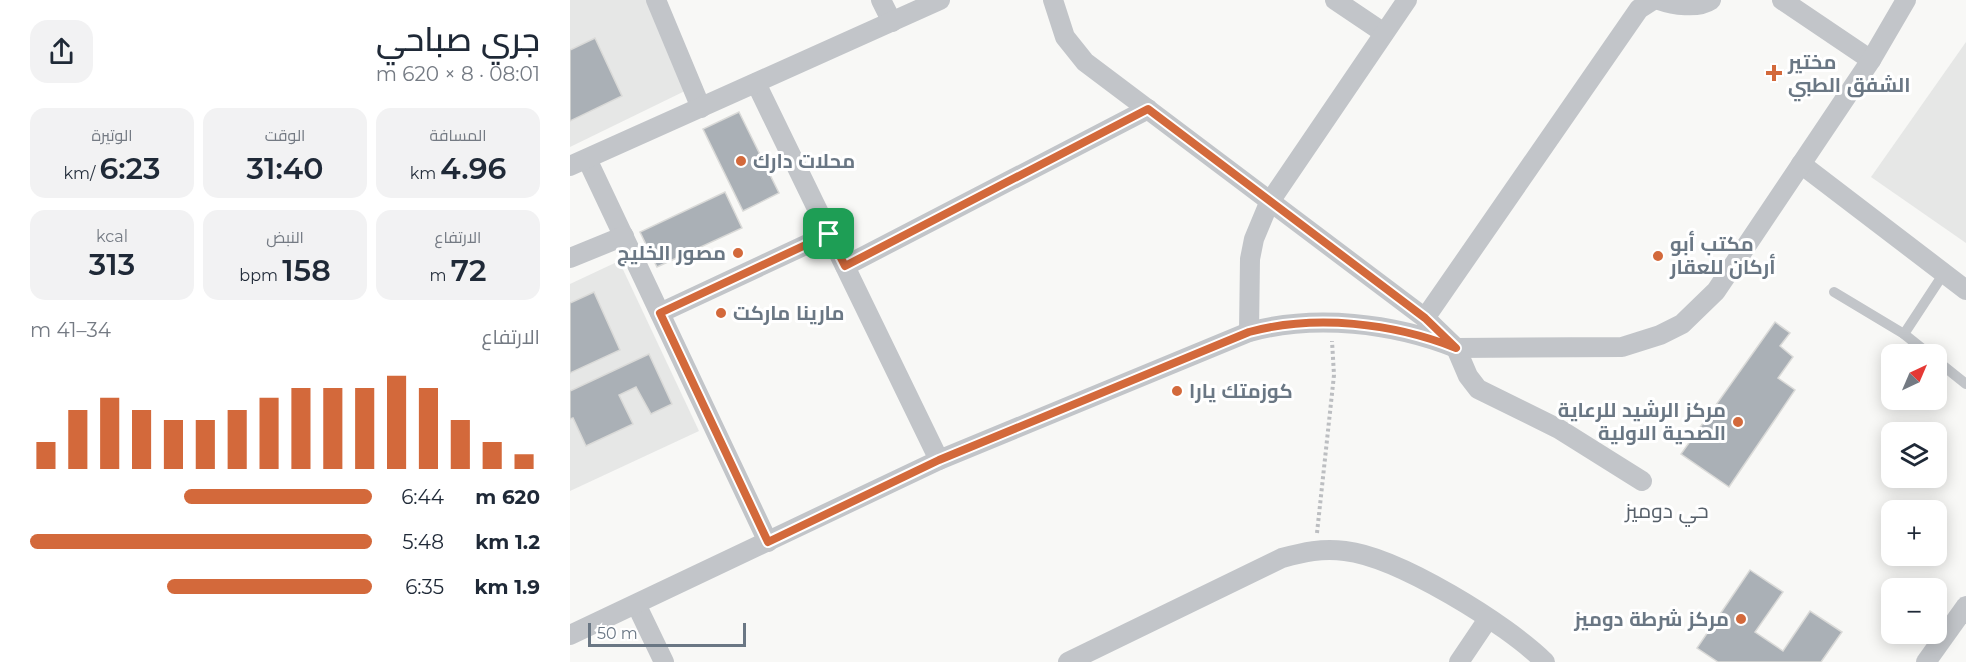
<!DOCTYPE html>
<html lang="ar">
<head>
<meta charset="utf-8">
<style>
  body { margin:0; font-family:Montserrat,Cairo,sans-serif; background:#f2f2f3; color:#1f2937; direction:rtl; height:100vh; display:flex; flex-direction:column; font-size:22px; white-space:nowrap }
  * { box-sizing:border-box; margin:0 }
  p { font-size:20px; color:#747a83 }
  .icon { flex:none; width:33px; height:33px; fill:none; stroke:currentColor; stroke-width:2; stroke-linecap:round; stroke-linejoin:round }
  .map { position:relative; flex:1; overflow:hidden; direction:ltr }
  .side { display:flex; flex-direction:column; background:#fff; width:570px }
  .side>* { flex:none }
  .needle { width:39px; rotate:44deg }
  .buttons { position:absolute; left:1311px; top:344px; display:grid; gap:12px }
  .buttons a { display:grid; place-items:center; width:66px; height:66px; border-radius:12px; background:#fff; box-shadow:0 3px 15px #0003; font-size:30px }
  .scale { position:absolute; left:18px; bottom:15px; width:158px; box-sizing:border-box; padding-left:6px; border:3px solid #6a7784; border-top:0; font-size:16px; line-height:21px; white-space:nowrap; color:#6a7784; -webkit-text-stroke:4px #fff; paint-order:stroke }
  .pin { position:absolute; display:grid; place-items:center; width:51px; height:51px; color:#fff; margin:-26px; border-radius:12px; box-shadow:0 3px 9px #0006 }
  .round { display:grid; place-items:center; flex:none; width:63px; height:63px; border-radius:18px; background:#f2f2f3 }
  .summary { display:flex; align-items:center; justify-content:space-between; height:102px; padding:0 30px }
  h1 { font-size:33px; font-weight:600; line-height:45px }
  .stats { display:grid; grid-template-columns:repeat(3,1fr); gap:9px; height:102px; padding:6px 30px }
  .stats div { display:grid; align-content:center; border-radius:15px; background:#f2f2f3; text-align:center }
  .stats b { font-size:30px; font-weight:600 }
  .stats small { font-size:16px; font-weight:400 }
  .stats p { font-size:16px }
  .chart { height:168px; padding:12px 30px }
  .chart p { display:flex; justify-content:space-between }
  .chart svg { width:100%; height:108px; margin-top:6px; stroke:#d3693b; stroke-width:6 }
  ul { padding:0 30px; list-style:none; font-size:20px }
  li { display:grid; grid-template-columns:96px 72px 1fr; align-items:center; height:45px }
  li i { height:15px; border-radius:8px; background:#d3693b }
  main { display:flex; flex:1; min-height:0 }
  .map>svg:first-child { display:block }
  .built { fill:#e6e7e6 }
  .building { fill:#aab0b6; stroke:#dadad8; stroke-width:1.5 }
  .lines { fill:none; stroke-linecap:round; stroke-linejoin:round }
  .path { stroke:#bcbec1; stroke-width:4; stroke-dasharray:3 3; stroke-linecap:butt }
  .lane { stroke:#c2c5c9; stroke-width:10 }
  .street { stroke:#c2c5c9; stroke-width:20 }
  .route-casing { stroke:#fff; stroke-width:12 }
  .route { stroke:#d3693b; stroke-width:8 }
  .poi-dot { fill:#d3693b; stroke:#fff; stroke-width:2 }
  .labels { text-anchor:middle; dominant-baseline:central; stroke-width:6; stroke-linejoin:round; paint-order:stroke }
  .poi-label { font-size:20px; font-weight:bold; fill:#6a7784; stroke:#fff; text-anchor:start }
  .neighbourhood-label { font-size:21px; fill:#57606a; stroke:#fff }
</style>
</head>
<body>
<main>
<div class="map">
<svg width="1396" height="662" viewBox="0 0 1396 662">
  <rect width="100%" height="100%" fill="#f8f8f6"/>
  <!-- built -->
  <g class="built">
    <path d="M0,0H77L119,89L0,147Z"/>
    <path d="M1396,42V243L1301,177Z"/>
    <path d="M49,261L129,431L0,491V284Z"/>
  </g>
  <!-- building -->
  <g class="building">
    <path d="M25,38L52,96L0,121V50Z"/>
    <path d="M169,112L209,193L173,211L133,129Z"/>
    <path d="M155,192L172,228L87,267L70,232Z"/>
    <path d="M24,292L50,350L0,373V303Z"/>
    <path d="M1205,322L1220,333L1210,346L1223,357L1208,378L1225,390L1159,487L1111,454Z"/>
    <path d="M79,354L102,404L81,414L66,387L49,395L63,424L16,446L3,418L0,419V391Z"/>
    <path d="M1180,570L1213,592L1185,632L1213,651L1240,611L1272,632L1251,662H1148L1127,648Z"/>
  </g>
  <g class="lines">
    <!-- path -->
    <path class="path" d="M747,533L764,375L762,341"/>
    <!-- lane -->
    <g class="lane">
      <path d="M1264,292L1334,334"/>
      <path d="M1359,354L1334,334L1374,273"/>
      <path d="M1366,360L1396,384"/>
    </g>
    <!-- street -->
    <g class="street">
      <path d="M86,0L131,108"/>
      <path d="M311,0L322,22"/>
      <path d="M483,0L495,37L515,62L855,318L886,348L898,376L908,389L989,429L1072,481"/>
      <path d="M765,0L814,33"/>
      <path d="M1089,0C1103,5 1128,9 1141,0"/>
      <path d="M1212,0L1301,60"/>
      <path d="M186,83L369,460"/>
      <path d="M17,159L198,542"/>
      <path d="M1231,164L1396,290"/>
      <path d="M0,166L370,0"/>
      <path d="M0,258L54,236"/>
      <path d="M275,266L578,109"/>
      <path d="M90,313L259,234"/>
      <path d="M855,318L1069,9L1083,0"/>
      <path d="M679,332L680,259L684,239L699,203L837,0"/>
      <path d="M67,606L94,662"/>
      <path d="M0,635L369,460L679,332C745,314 823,323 886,348L1052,347L1090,335L1112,324L1146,291L1301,60L1336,0"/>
      <path d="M498,662L712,558C734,552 752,548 775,551C828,557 937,624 975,662"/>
      <path d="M889,662L918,619"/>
      <path d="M1356,662L1396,606"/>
    </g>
  </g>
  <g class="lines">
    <!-- route casing -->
    <g class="route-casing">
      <path id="route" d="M578,109L855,318L886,348C823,323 745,314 679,332L369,460L198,542L90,313L259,234L275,266Z"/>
    </g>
    <!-- route -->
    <use href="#route" class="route"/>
  </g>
  <!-- markers -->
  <g class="poi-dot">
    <path d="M1201 64h6v6h6v6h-6v6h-6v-6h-6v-6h6z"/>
    <circle cx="171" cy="161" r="6"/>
    <circle cx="168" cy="253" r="6"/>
    <circle cx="1088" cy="256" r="6"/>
    <circle cx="151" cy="313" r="6"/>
    <circle cx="607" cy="391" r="6"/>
    <circle cx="1168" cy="422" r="6"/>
    <circle cx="1171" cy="619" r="6"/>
  </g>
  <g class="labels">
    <!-- poi labels -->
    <g class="poi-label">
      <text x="1218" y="62">مختير<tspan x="1218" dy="23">الشفق الطبي</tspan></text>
      <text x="183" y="161">محلات دارك</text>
      <text x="1100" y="244">مكتب أبو<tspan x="1100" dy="23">أركان للعقار</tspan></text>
      <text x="156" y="253" text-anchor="end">مصور الخليج</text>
      <text x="163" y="313">مارينا ماركت</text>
      <text x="619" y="391">كوزمتك يارا</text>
      <text x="1156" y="410" text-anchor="end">مركز الرشيد للرعاية<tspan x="1156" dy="23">الصحية الاولية</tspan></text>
      <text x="1159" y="619" text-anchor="end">مركز شرطة دوميز</text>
    </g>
    <!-- neighbourhood labels -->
    <g class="neighbourhood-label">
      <text x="1097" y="510">حي دوميز</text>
    </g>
  </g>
</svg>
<div class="buttons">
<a><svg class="needle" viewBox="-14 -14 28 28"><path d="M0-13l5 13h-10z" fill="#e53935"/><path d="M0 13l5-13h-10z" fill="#747a83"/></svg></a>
<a><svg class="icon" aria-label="layers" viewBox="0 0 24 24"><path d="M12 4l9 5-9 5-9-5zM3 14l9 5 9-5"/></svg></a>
<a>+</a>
<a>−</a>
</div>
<div class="scale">50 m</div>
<div class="pin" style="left:259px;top:234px;background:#1e9e55"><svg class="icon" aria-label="arrive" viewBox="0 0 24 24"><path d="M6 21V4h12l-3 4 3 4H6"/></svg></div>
</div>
<section class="side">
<div class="summary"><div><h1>جري صباحي</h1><p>08:01 · 8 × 620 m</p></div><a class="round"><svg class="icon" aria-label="share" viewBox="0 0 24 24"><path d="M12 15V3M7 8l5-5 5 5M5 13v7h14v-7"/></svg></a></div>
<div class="stats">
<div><p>المسافة</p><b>4.96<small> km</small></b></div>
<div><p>الوقت</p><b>31:40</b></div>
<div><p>الوتيرة</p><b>6:23<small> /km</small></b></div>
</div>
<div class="stats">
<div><p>الارتفاع</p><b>72<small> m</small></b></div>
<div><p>النبض</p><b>158<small> bpm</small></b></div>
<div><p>kcal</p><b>313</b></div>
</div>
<div class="chart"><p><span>الارتفاع</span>34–41 m</p>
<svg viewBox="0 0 160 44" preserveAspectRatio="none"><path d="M5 44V33M15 44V20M25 44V15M35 44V20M45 44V24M55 44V24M65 44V20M75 44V15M85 44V11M95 44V11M105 44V11M115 44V6M125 44V11M135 44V24M145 44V33M155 44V38"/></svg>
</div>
<ul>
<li><b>620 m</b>6:44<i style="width:55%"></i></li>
<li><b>1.2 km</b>5:48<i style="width:100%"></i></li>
<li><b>1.9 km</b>6:35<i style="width:60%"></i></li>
</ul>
</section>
</main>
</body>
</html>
